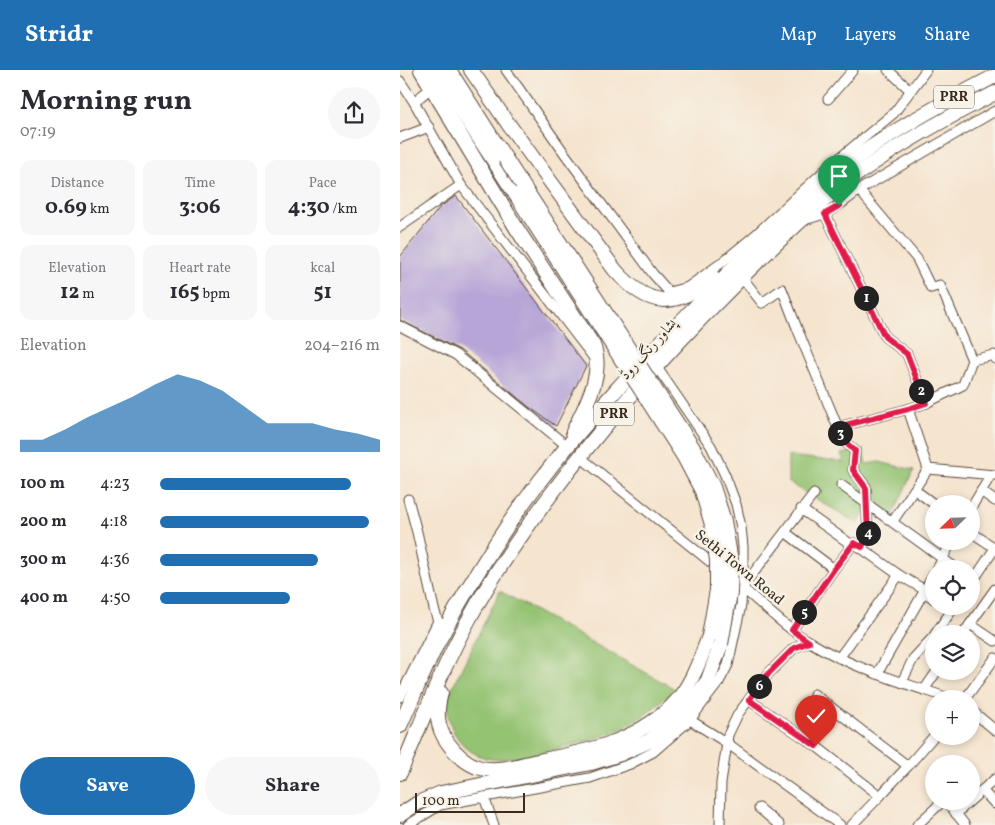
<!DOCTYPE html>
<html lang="en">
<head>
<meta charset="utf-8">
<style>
  body { margin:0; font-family:Vollkorn,Amiri,serif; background:#f7f7f7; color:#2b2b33; height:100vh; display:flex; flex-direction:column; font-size:19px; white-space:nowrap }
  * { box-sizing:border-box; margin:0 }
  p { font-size:16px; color:#7c7c81 }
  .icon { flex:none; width:28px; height:28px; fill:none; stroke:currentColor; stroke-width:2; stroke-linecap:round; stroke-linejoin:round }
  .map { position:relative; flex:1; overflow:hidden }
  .side { display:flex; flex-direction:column; background:#fff; width:400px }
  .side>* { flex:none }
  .needle { width:32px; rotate:247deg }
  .buttons { position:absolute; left:525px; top:425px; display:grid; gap:10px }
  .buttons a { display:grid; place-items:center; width:55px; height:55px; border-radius:50%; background:#fff; box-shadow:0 2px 8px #0003; font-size:25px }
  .scale { position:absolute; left:15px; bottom:12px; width:110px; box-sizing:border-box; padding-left:5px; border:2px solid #3b2a1e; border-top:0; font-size:14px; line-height:18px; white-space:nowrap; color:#3b2a1e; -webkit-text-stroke:4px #f7f3e8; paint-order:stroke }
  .pin { position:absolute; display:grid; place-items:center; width:42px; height:42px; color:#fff; margin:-51px -21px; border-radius:50% 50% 50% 0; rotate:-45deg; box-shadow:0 0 5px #0007 }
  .pin .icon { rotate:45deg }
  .km { position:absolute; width:25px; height:25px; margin:-12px; border-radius:50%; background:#222; color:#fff; font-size:14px; line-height:25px; text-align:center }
  .round { display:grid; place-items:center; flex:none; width:52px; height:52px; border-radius:26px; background:#f7f7f7 }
  .headline { display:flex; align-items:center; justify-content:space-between; height:85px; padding:0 20px }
  h1 { font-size:28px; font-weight:700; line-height:38px }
  .figures { display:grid; grid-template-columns:repeat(3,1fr); gap:8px; height:85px; padding:5px 20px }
  .figures div { display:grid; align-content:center; border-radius:12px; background:#f7f7f7; text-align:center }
  .figures b { font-size:21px; font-weight:700 }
  .figures small { font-size:14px; font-weight:400 }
  .figures p { font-size:14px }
  .chart { height:140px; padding:10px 20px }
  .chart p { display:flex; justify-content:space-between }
  .chart svg { width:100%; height:90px; margin-top:5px; fill:#1f6fb2; opacity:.7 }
  .cta { display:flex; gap:10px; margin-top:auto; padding:10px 20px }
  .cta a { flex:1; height:58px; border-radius:30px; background:#1f6fb2; color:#fff; font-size:20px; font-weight:700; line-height:58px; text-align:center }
  .cta a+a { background:#f7f7f7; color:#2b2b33 }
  ul { padding:0 20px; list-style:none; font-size:16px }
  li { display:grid; grid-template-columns:80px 60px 1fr; align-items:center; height:38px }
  li i { height:12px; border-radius:6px; background:#1f6fb2 }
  header { display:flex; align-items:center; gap:30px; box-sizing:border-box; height:70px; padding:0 25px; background:#1f6fb2; color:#fff }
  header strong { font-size:24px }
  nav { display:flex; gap:28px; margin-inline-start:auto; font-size:18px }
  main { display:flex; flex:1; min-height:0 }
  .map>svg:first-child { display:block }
  .green { fill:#94c372; stroke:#687648 }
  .building { fill:#b6a5d7 }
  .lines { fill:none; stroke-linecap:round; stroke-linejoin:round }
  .minor-casing { stroke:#574638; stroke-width:11 }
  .highway-casing { stroke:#574638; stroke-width:16 }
  .minor { stroke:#fff; stroke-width:9 }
  .highway { stroke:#fff; stroke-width:14 }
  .highway-bridge-casing { stroke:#574638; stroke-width:16; stroke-linecap:butt }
  .highway-bridge { stroke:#fff; stroke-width:14 }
  .route-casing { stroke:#fff; stroke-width:10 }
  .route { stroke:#e11d48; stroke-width:6 }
  .labels { text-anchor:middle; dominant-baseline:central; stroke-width:5; stroke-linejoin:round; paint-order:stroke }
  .shield { fill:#f7f3e8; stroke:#73665b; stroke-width:1 }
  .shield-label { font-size:14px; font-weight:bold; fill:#3b2a1e }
  .street-label { font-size:15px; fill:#3b2a1e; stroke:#f7f3e8 }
</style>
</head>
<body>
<header>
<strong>Stridr</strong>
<nav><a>Map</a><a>Layers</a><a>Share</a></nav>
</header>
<main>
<section class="side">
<div class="headline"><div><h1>Morning run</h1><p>07:19</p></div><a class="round"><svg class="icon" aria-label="share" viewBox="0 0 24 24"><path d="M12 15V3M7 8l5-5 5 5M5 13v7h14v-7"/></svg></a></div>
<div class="figures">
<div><p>Distance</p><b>0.69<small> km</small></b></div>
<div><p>Time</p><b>3:06</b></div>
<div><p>Pace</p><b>4:30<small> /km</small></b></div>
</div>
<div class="figures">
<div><p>Elevation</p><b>12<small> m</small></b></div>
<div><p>Heart rate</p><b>165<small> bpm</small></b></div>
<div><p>kcal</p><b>51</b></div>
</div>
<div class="chart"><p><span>Elevation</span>204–216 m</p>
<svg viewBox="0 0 160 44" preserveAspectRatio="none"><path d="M0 44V38L10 38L20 33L30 27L40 22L50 17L60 11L70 6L80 9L90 14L100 22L110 30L120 30L130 30L140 33L150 35L160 38V44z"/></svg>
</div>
<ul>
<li><b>100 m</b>4:23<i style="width:87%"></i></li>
<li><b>200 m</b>4:18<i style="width:95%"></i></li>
<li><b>300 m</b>4:36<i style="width:72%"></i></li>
<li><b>400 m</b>4:50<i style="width:59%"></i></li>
</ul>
<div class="cta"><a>Save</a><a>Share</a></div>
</section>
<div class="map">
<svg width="595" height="755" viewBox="0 0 595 755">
  <rect width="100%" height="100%" fill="#f7f3e8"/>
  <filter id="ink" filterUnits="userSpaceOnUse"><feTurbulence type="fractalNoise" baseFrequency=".02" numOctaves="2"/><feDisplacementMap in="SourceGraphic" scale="10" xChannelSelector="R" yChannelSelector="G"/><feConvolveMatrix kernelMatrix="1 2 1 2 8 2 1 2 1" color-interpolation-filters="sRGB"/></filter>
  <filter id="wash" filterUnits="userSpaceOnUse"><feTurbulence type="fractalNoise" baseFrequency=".0096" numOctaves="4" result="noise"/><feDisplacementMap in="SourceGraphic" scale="20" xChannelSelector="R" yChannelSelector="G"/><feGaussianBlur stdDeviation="1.12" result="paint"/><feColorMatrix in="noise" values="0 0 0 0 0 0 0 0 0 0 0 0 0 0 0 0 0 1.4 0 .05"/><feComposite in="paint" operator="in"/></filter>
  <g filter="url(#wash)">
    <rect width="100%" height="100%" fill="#f5e4ce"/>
    <!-- green -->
    <g class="green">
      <path d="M463,380L466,394L479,392L514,400L488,455L467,437L458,454L388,412V386L444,392L441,384Z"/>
      <path d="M100,521L275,619C259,634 243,648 223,658C202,669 112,693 90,689C60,683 44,655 48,626Z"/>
    </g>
    <g id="blocks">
      <!-- building -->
      <path class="building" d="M56,126L186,296L156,356L129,337L60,280L0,250V187L40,137Z"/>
    </g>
  </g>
  <g filter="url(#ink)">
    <use href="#blocks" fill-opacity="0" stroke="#574638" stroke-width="1"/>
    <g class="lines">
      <!-- minor casing -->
      <g class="minor-casing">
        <g id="minor">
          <path d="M106,0L165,84L253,204L269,222L288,217L320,194L353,167L364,168"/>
          <path d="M488,0L510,20"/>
          <path d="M0,11L14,32L61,115L193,287"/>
          <path d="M428,29L453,0"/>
          <path d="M14,32L26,22"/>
          <path d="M0,68L29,57"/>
          <path d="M459,120L517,189L531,218L540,215L572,290L594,285L595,289"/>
          <path d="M425,144L485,267L507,284L526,333L508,339"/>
          <path d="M403,150C428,145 439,136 459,120L595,41"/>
          <path d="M0,157L61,115"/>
          <path d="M353,167L425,100L494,43L526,0"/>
          <path d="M342,207L362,233L382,219L397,258L443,370L455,381L453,400L466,417L468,465L462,477"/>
          <path d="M0,256L56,285L167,376"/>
          <path d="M526,333L563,315L572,290"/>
          <path d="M438,357L508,339L528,399L595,405"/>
          <path d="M179,386L319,499"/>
          <path d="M441,415L557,499"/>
          <path d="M515,420L534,434"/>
          <path d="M581,421L595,431"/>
          <path d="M8,429L17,462L34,539L38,551L45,559"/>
          <path d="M571,438L591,405"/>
          <path d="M401,439L452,475"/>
          <path d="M493,451L528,399"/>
          <path d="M385,462L434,499"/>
          <path d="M571,462L595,478"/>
          <path d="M537,499L552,471"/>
          <path d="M571,514L595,478"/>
          <path d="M339,515C362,534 384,557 410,572C454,599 504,613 552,629"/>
          <path d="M342,518L414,424"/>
          <path d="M524,522L534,529"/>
          <path d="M570,554L595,571"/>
          <path d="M392,560L434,499L454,473L499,505L525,520"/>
          <path d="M535,564L555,536"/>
          <path d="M563,564L595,519"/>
          <path d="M439,588L499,505"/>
          <path d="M477,604L534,504"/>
          <path d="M502,612L513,589L534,566"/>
          <path d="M524,620L537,601"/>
          <path d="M414,624L508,696"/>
          <path d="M0,627L38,551"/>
          <path d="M565,629L595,588"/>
          <path d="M349,630L416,676L480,726L508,696L534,666"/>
          <path d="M571,640L595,660"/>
          <path d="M290,650L327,673L440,755"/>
          <path d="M582,720L595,734"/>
          <path d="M84,727L94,755"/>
          <path d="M571,730L595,709"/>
          <path d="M544,731L548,733L565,755"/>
          <path d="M359,738L379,755"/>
          <path d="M556,744L570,731"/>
          <path d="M8,755L40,735L190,708L230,694L253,682L290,650L319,612L328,595L341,535L343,499V477L341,457L336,434L325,405L311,376L256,296"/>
          <path d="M320,755L321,713L327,673L328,665L338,644L369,603L394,578L409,572"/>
          <path d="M452,755L480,726"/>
          <path d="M517,755L543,731"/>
        </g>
      </g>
      <!-- highway casing -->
      <g class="highway-casing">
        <g id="highway">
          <path d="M21,0L117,159L193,275C205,304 185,336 173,362"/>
          <path d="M35,0L116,125"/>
          <path d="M49,0L105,88"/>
          <path d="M71,0L109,55L215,200C249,238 273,239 314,208"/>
          <path d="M41,623C36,641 36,657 48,673C55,683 65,692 77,697C95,703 116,696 133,692C185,682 232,674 272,636C291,617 300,590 309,566"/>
          <path d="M0,656C12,629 24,601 37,574C65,521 99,465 135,417C185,351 242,291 300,232C343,188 386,143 434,105C483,65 539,35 595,6"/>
          <path d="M0,703C22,652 41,600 68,551C91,507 120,466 149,427C203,355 262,287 325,224C363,186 402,147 444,114C491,78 543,50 595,23"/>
          <path d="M0,745L18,733L41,723L191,693L220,684L249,671L284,643L308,610L321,574"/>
        </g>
      </g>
      <!-- minor -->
      <use href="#minor" class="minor"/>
      <!-- highway -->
      <use href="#highway" class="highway"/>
      <!-- highway-bridge casing -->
      <g class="highway-bridge-casing">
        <g id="highway-bridge">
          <path d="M105,88L295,381L313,417L324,451L331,491L330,523L321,574"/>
          <path d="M116,125L284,387L302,421L313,458L317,491V520L309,566"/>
        </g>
      </g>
      <!-- highway-bridge -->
      <use href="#highway-bridge" class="highway-bridge"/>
    </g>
  </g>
  <g class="lines" filter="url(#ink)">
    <!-- route casing -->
    <g class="route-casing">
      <path id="route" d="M416,676L349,630L369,603L394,578L409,572L392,560L434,499L454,473L462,477L468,465L466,418L453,400L455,381L443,370L438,357L508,339L526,333L507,284L485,267L425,144L439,136"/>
    </g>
    <!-- route -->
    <use href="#route" class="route"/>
  </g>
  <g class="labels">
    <!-- shield labels -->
    <g class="shield">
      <rect x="534" y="15.5" width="40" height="23" rx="4"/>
      <rect x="194" y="332.5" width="40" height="23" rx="4"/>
    </g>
    <g class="shield-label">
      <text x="554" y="27">PRR</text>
      <text x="214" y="344">PRR</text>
    </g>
    <!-- street labels -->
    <g class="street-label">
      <text transform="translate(249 280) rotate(-48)">پشاور رنگ روڈ</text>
      <text transform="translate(339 498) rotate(39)">Sethi Town Road</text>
    </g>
  </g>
</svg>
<div class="buttons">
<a><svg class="needle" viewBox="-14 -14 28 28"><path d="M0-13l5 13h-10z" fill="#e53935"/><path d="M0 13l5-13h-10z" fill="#7c7c81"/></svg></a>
<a><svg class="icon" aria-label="locate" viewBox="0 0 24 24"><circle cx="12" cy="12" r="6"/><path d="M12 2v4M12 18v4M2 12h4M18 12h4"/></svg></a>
<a><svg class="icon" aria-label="layers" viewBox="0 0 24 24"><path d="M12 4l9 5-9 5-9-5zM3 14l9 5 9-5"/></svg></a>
<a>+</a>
<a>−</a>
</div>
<div class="scale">100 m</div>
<div class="pin" style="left:439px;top:136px;background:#1e9e55"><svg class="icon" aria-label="arrive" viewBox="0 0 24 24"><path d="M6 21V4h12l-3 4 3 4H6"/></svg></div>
<div class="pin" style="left:416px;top:676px;background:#d93025"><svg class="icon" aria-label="check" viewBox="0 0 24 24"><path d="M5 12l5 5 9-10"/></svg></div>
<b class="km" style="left:466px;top:228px">1</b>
<b class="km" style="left:521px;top:321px">2</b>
<b class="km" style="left:440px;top:363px">3</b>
<b class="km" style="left:468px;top:463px">4</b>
<b class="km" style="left:404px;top:542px">5</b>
<b class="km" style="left:359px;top:616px">6</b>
</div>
</main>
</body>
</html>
